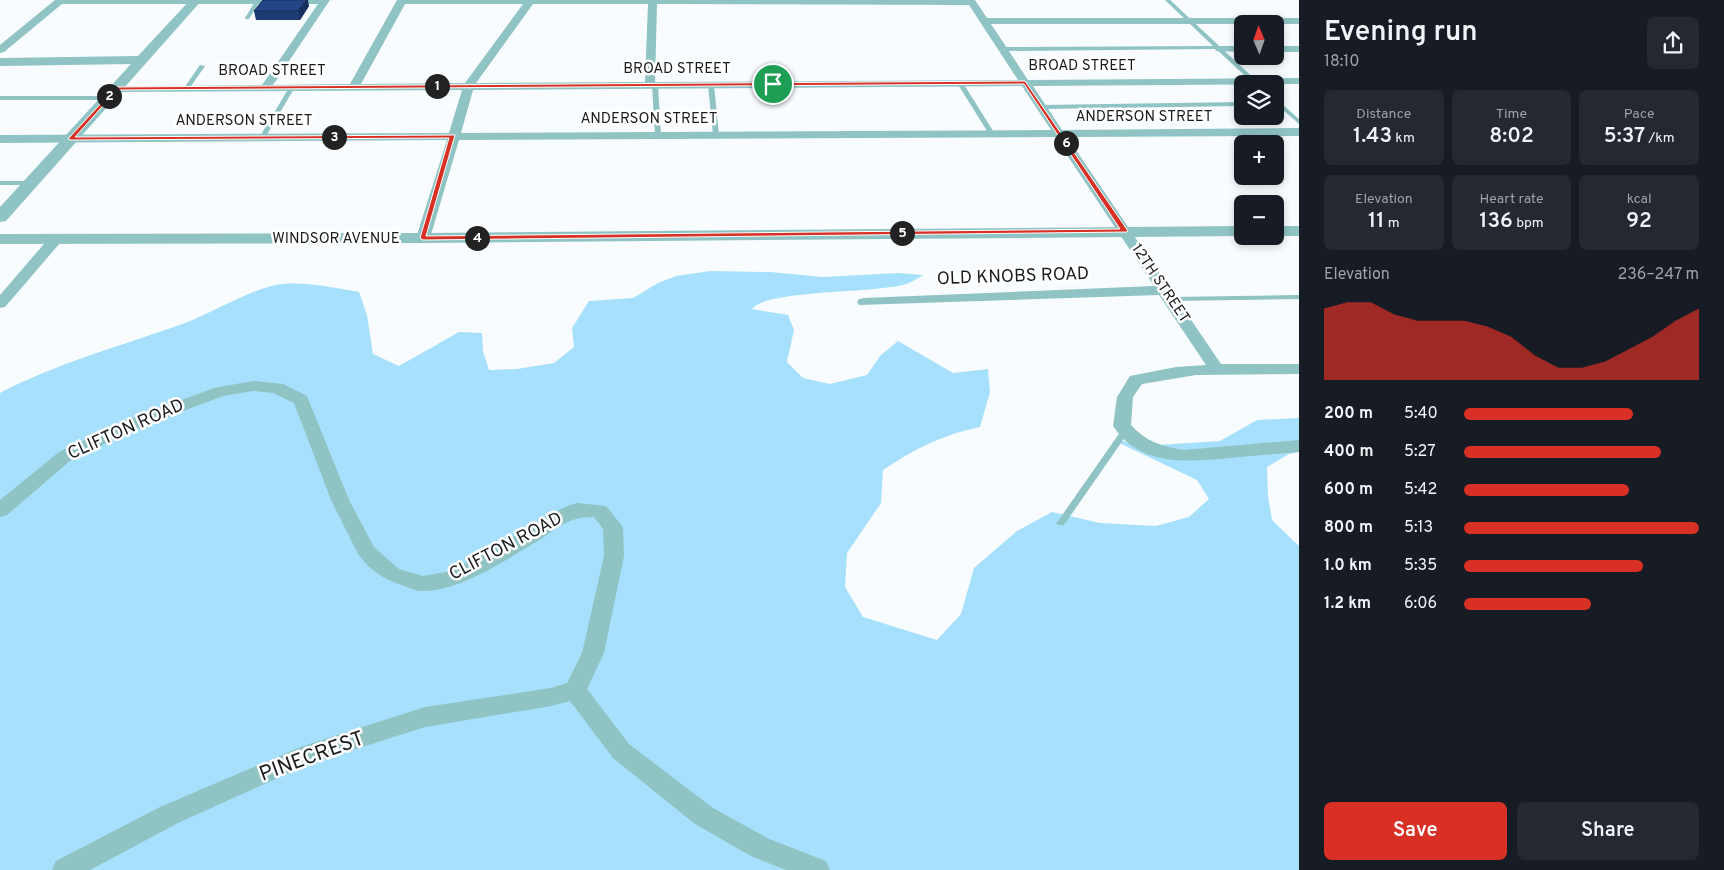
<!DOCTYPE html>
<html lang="en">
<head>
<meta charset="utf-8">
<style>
  body { margin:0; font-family:Overpass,sans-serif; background:#242831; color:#f1f3f6; height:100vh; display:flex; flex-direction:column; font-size:19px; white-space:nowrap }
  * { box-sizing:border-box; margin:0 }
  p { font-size:16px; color:#9ea1a6 }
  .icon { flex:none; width:28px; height:28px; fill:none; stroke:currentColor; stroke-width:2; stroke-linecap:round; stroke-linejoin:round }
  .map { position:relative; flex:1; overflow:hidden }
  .details { display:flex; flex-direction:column; background:#171b24; width:425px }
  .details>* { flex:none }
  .needle { width:32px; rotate:358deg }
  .buttons { position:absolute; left:1234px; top:15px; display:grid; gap:10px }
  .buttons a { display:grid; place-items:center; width:50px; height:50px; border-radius:8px; background:#171b24; box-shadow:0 2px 8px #0003; font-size:25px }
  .pin { position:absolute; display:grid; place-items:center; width:42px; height:42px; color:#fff; margin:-21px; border:2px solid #fff; border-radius:50%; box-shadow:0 1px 5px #0007 }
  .km { position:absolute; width:25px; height:25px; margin:-12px; border-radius:50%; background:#222; color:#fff; font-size:14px; line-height:25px; text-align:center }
  .round { display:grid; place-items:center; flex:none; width:52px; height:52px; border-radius:8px; background:#242831 }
  .summary { display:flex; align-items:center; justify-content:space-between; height:85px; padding:0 25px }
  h1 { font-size:28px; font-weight:600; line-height:38px }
  .figures { display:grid; grid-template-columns:repeat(3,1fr); gap:8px; height:85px; padding:5px 25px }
  .figures div { display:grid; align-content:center; border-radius:8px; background:#242831; text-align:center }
  .figures b { font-size:21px; font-weight:600 }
  .figures small { font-size:14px; font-weight:400 }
  .figures p { font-size:14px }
  .chart { height:140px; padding:10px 25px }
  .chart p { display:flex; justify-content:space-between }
  .chart svg { width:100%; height:90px; margin-top:5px; fill:#d93025; opacity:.7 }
  .cta { display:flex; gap:10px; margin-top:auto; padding:10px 25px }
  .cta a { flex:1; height:58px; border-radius:8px; background:#d93025; color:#fff; font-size:20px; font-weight:600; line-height:58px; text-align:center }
  .cta a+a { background:#242831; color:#f1f3f6 }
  ul { padding:0 25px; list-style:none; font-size:16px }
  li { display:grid; grid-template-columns:80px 60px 1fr; align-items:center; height:38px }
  li i { height:12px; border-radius:6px; background:#d93025 }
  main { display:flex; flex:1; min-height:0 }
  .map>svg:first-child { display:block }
  .green { fill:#a7e0fc }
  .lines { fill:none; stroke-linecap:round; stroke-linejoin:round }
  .service { fill:#8fc3c4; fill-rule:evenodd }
  .minor { fill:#8fc3c4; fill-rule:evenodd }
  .tertiary { fill:#8fc3c4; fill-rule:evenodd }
  .wall { fill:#1d3b75 }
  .shaded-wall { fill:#18305f }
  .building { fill:#224588; stroke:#18305f }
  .route { fill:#d93025; stroke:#fff; fill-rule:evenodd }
  .labels { text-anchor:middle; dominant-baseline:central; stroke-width:5; stroke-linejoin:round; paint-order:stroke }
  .far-street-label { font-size:15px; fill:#1a1d1f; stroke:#fff }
  .street-label { font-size:18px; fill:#1a1d1f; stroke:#fff }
  .near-street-label { font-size:21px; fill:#1a1d1f; stroke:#fff }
</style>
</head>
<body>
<main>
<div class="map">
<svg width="1299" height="870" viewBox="0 0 1299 870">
  <rect width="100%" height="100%" fill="#f8fcfe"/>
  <!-- green -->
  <path class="green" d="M710,271L770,272L823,277L898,273L923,275C918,278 912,282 906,284C875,294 767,289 752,309L788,315L794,330L787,362L803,378L830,384L867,375L880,356L898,341L953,373L988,369L990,392L980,427C944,434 914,449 883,470L881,503L847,553L845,587L863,617L937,640L961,614L974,568L1017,531L1052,512L1100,523L1156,526L1189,517L1209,499L1197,480L1113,440L1157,445L1220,441L1257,420L1299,418V452L1289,454L1267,467L1268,496L1272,520L1299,546V870H0V393C59,362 122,346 185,323C212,313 256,286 283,284C308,282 335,288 359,292L367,315L373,354L399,366L459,332L482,333L483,351L489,370L517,369L554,363L574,347L572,328L589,301L633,298L658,283L676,276Z"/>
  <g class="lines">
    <!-- service -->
    <g class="service">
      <path d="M256,0L260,1L249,19H245V18Z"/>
      <path d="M1165,0H1170L1260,84H1254L1216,49L1003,51L1000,49L1003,47L1213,46Z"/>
      <path d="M200,65L205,66L189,89H185L184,88Z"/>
      <path d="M958,82L963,83L995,134L994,135L989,134L957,83Z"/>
      <path d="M655,83L658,85L661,135L658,137L655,135L652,85Z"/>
      <path d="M711,83L714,85L719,135L716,137L713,135L708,85Z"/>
      <path d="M290,86L295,87L265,138L260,139L259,138Z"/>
      <path d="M0,96H107L110,98L107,100H0Z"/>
      <path d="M1275,98L1299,119V124L1275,103Z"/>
      <path d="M1242,102V106L1041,109L1038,107L1041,105Z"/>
      <path d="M0,181H31L34,183L31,185H0Z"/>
      <path d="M1299,295V299L1170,301L1166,299L1170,297Z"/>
      <path d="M1126,427L1130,430L1064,525H1058L1056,523L1058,521L1123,428Z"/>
    </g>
    <!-- minor -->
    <g class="minor">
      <path d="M55,0H330L273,85L350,84L397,0H975L987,18H1299V24H991L1028,80L1299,78V84L1033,86L1062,130L1299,128V136L1067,137L1221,364H1299V374L1196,375L1142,384L1133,397L1131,425C1145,441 1163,447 1184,450L1299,440V452C1276,454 1253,456 1229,458C1187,462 1140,467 1113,426L1117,397L1130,376L1176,367L1206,365L1159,295L859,305L857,302L859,299L864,298L1154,286L1055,137L459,140L430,238L423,242L416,238L447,140L0,143V135L449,133L462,90L116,92L111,89L112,87L262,85L318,4H62L4,52L0,53V45ZM405,4H523L465,83L361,84ZM533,4H648L645,82L476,83ZM657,4L969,5L1018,80L655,82ZM1022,86L1051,130L461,133L473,90Z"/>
      <path d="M1220,46H1242V52L1216,51L1215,49Z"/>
      <rect x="1275" y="46" width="24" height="6"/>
      <path d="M55,236L60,237L62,240L60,243L5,307L0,308V295L50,237Z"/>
      <path d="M253,381L283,384L307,396L349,500L374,547L399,569L423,576L451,571L522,532L548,515L570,505L577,503L606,506L623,527L624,556L604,653L587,689L629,744L713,808L769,839L826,861L830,870H786L751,856L695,824L613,758L570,701L551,706L425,727L309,764L178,823L90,870H52L56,861L160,807L303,746L425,707L551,688L567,683L582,653L604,556L603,529L594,517C568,516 557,529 536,542C504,561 461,590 424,591C416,592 406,586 399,584C383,579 366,567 357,552L331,500L294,403L273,393L253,391L223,396L136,429L71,460L7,515L0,517V500L59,452L124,421L214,388Z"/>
    </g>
    <!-- tertiary -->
    <g class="tertiary">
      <path d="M190,0H202L6,221L0,222V207L131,64L0,66V58L138,56Z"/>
      <path d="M1242,226V236L423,243L0,244V234L423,233Z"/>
      <rect x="1275" y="226" width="24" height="10"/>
    </g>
  </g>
  <!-- wall -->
  <path class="wall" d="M309,6L300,20H256L254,11Z"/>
  <!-- shaded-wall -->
  <path class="shaded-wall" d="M306,0H308L309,6L300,20L298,11Z"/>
  <!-- building -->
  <path class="building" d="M263,0H306L298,11H254Z"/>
  <!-- route -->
  <path class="route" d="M1025,81L1128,231L1127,232L423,240L420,238L449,138L71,140L68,139L116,87ZM1024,84L1120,229L426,236L455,135L75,137L117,90Z"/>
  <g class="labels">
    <!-- far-street labels -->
    <g class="far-street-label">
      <text x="1082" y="66">BROAD STREET</text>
      <text x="677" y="69">BROAD STREET</text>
      <text x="272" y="71">BROAD STREET</text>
      <text x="1144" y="117">ANDERSON STREET</text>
      <text x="649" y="119">ANDERSON STREET</text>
      <text x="244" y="121">ANDERSON STREET</text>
      <text x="336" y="239">WINDSOR AVENUE</text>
      <text transform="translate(1160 284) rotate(56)">12TH STREET</text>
    </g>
    <!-- street labels -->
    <g class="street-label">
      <text transform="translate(1013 277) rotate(-2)">OLD KNOBS ROAD</text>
      <text transform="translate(126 430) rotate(-24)">CLIFTON ROAD</text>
      <text transform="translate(506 547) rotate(-28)">CLIFTON ROAD</text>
    </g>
    <!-- near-street labels -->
    <g class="near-street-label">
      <text transform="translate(312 757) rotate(-20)">PINECREST</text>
    </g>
  </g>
</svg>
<div class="buttons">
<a><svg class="needle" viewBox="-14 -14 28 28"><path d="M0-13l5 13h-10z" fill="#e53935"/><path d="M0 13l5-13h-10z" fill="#9ea1a6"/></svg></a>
<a><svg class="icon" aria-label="layers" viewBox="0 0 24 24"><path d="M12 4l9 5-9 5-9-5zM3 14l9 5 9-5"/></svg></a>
<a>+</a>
<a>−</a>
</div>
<div class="pin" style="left:773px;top:84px;background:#1e9e55"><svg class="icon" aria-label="arrive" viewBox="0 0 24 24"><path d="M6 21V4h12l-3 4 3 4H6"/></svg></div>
<b class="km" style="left:437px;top:86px">1</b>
<b class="km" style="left:109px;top:96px">2</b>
<b class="km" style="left:334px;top:137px">3</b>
<b class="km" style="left:477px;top:238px">4</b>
<b class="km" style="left:902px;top:233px">5</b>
<b class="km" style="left:1066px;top:143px">6</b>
</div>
<section class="details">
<div class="summary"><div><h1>Evening run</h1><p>18:10</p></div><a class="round"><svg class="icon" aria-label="share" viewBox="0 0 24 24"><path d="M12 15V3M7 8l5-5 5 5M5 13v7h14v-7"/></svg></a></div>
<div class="figures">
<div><p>Distance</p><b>1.43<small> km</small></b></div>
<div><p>Time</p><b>8:02</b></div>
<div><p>Pace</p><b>5:37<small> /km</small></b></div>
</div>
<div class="figures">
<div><p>Elevation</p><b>11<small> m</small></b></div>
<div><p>Heart rate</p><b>136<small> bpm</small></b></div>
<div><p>kcal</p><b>92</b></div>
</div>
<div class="chart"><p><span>Elevation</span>236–247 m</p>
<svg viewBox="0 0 160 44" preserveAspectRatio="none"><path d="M0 44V9L10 6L20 6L30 12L40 15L50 15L60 15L70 18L80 23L90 32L100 38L110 38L120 35L130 29L140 23L150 15L160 9V44z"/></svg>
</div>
<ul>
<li><b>200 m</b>5:40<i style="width:72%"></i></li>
<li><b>400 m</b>5:27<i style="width:84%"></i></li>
<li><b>600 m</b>5:42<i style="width:70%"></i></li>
<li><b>800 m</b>5:13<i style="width:100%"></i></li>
<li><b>1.0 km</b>5:35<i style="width:76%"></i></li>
<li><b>1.2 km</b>6:06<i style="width:54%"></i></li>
</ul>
<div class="cta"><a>Save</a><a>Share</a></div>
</section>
</main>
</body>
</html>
